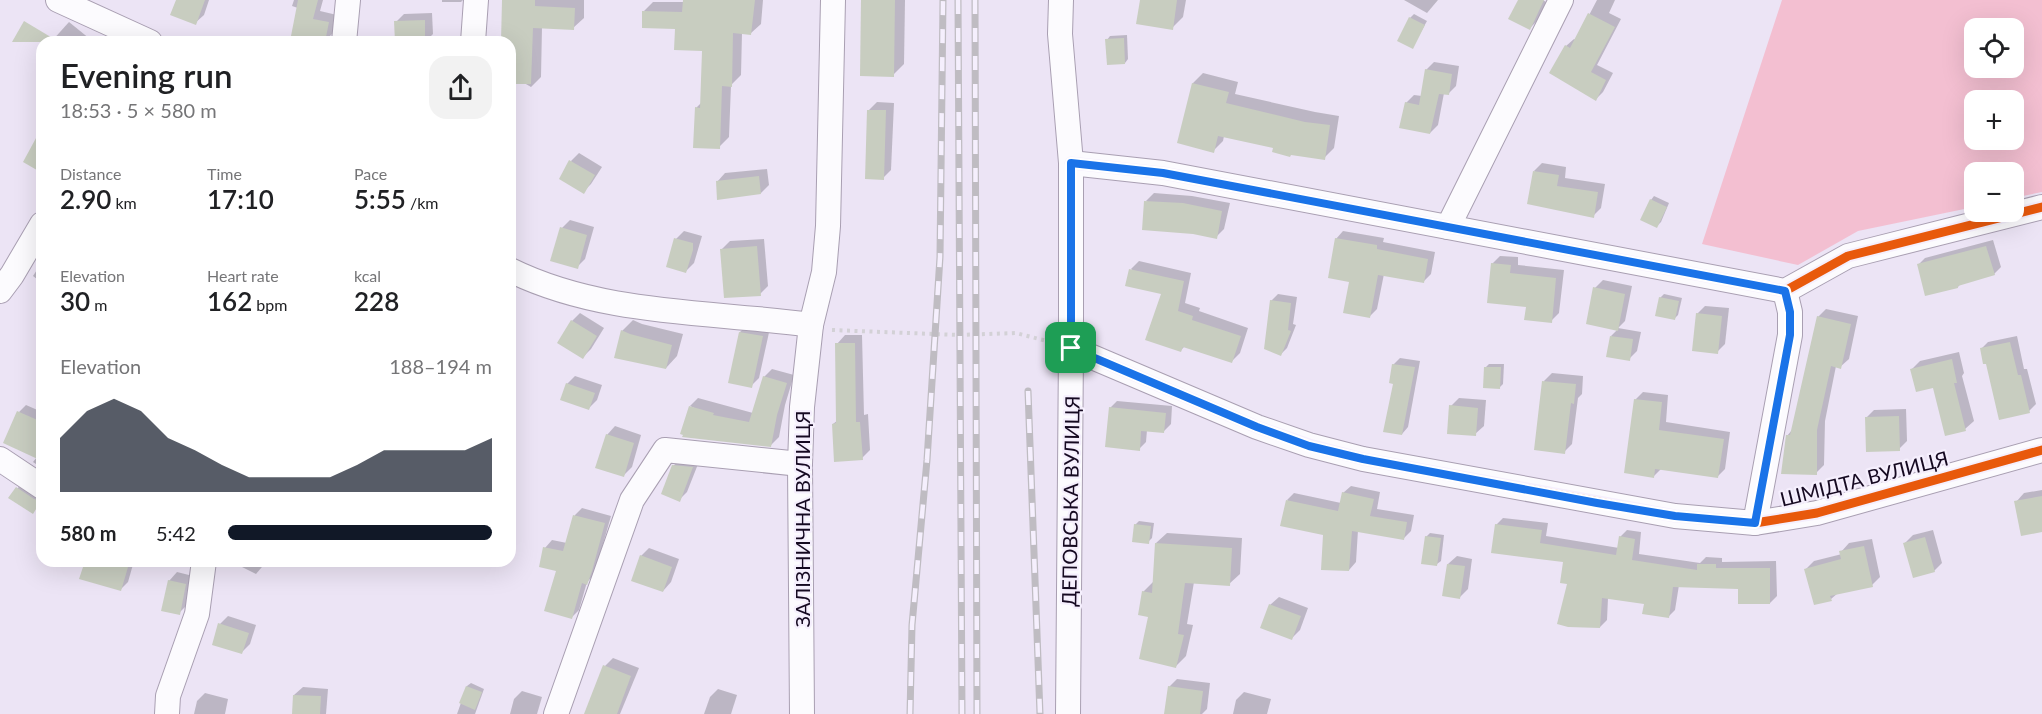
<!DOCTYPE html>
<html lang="en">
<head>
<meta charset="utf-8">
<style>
  body { margin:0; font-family:Lato,sans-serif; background:#f2f2f2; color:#202124; height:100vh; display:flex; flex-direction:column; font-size:22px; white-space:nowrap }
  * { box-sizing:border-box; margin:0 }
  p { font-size:20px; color:#757577 }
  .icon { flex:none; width:33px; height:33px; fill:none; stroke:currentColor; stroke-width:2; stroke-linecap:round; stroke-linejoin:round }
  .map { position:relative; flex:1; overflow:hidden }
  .side { position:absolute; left:36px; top:36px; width:480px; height:531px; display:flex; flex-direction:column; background:#fff; border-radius:18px; box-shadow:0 6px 24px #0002 }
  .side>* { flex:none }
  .controls { position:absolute; left:1964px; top:18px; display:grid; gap:12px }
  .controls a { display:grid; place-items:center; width:60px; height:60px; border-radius:12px; background:#fff; box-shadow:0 6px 24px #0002; font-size:30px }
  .pin { position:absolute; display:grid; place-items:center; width:51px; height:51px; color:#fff; margin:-26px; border-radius:12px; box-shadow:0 3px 9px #0006 }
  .round { display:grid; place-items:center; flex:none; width:63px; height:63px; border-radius:18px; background:#f2f2f2 }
  .headline { display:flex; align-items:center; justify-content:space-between; height:102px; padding:0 24px }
  h1 { font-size:33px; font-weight:600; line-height:45px }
  .stats { display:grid; grid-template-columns:repeat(3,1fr); gap:9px; height:102px; padding:6px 24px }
  .stats div { display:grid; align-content:center }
  .stats b { font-size:26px; font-weight:600 }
  .stats small { font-size:16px; font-weight:400 }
  .stats p { font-size:16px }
  .chart { height:168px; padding:12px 24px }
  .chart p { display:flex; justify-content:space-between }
  .chart svg { width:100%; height:108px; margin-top:6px; fill:#111827; opacity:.7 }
  ul { padding:0 24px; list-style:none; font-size:20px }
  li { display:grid; grid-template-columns:96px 72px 1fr; align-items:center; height:45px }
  li i { height:15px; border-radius:8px; background:#111827 }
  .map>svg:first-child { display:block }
  .green { fill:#f3bfd1; fill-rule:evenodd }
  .shadow { fill:#0003 }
  .building { fill:#c8cdc0 }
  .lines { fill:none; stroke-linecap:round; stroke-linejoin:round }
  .minor-casing { stroke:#a99fb2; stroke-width:26 }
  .path { stroke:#d3d1d6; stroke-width:4; stroke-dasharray:3 4.5; stroke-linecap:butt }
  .minor { stroke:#fcfbfe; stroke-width:24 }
  .rail-casing { stroke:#bfbcc2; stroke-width:7 }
  .rail { stroke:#f5effd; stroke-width:4.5; stroke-dasharray:14; stroke-linecap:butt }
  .cycleway-casing { stroke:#f5effd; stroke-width:13 }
  .cycleway { stroke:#e8590c; stroke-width:9 }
  .route-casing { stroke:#fff; stroke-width:12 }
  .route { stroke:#1a73e8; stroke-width:8 }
  .labels { text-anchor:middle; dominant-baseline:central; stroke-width:4.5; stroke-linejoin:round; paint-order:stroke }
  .street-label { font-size:20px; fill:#150921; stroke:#f5effd }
</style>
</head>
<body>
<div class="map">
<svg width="2042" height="714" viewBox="0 0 2042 714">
  <rect width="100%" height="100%" fill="#ece4f5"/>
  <!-- green -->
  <path class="green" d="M1782,0H2042V192L2013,198V172H1974V207L1858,231L1798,265L1702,244ZM1974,28H2013V68H1974ZM1974,100H2013V140H1974Z"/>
  <!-- shadow -->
  <g class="shadow">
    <path d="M177,0H209L204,15L195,23Z"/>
    <path d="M294,0H323L320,11L337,15L333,33L325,41L313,39L312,42H291L298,8L292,6Z"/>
    <path d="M442,0H463L461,2H442Z"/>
    <path d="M503,0H584V18L573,28L542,27L541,77L531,87L519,80L510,82V42H502Z"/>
    <path d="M684,0H763L761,24L751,33H742L741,75L731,85L729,137L719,147L696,108L702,102L703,49L676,28L644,11L653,2H684Z"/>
    <path d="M863,0H905L904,64L893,75Z"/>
    <path d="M1141,0H1186L1183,17L1172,28Z"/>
    <path d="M1404,0H1438L1427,13Z"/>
    <path d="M1520,0H1543L1546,2L1538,20L1530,28Z"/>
    <path d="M1597,0H1615L1609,13L1621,19L1597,65L1613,73L1603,92L1596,99L1566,46L1574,39L1576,40Z"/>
    <path d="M432,13L433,34L425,42H397L396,22L404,14Z"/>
    <path d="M1414,14L1427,21L1412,48L1410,18Z"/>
    <path d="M69,22L90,39L88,42H51Z"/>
    <path d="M1127,35L1128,59L1125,63L1107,40L1110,36Z"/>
    <path d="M1434,62L1459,66L1456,86L1448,94L1444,93L1438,125L1430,133L1406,103L1414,95L1422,96L1426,70Z"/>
    <path d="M1203,73L1238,82L1235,94L1315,112L1339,116L1334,148L1324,158L1224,136L1223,141L1213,151L1179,142L1193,83Z"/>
    <path d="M877,102L894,103L891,170L883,178L869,110Z"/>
    <path d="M579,153L602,167L591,184L583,192L571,161Z"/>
    <path d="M1542,163L1566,167L1565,178L1605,184L1601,208L1593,216L1534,171Z"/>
    <path d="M767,169L769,185L761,193L717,182L725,173Z"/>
    <path d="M1154,193L1192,196L1230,203L1224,229L1216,237L1146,201Z"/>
    <path d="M1654,196L1669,203L1661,222L1657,226L1651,200Z"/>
    <path d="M570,220L594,227L585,259L577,267L562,228Z"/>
    <path d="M684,231L702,236L694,263L686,271L676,239Z"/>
    <path d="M1343,231L1384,238L1383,242L1435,252L1431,274L1424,281L1384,274L1377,309L1370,316L1351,281L1336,239Z"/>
    <path d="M764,239L768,286L760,294L722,249L730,241Z"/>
    <path d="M1993,240L2001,267L1994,274L1961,283L1958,287L1918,265L1925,258Z"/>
    <path d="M1500,256L1518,257V265L1564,270L1559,313L1551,321L1527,305L1492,264Z"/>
    <path d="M1139,261L1191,273L1185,303L1200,308L1199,311L1248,328L1240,353L1232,361L1185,346L1181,350L1162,293L1131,269Z"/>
    <path d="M42,262V283L33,276Z"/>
    <path d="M1603,280L1632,286L1625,321L1618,328L1641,332L1637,351L1629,359L1611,336L1618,329L1595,288Z"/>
    <path d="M1278,294L1297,297L1293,324L1296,325L1287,348L1281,354L1271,301Z"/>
    <path d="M1664,294L1682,298L1678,315L1674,319L1660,298Z"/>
    <path d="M1705,306L1729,308L1725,344L1717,352L1697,314Z"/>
    <path d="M1826,309L1858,316L1849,359L1840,367L1836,366L1825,421L1824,465L1816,473L1787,436L1792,430L1818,317Z"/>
    <path d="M580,313L604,328L591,349L583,357L572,321Z"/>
    <path d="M633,320L642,324L683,334L677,356L666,368L622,331Z"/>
    <path d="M749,324L770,328L759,378L751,386L740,332Z"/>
    <path d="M845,335H862L864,415L868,414L870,450L862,458L833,424L838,420L837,344Z"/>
    <path d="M2017,336L2024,369H2027L2036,404L2029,411L1987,362L1981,349L1988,342Z"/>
    <path d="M1959,352L1964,373L1962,376L1974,421L1965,429L1934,387L1912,369L1920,361Z"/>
    <path d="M1400,358L1420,361L1408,427L1402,434L1393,365Z"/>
    <path d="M1489,364H1504L1503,384L1500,387L1486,367Z"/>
    <path d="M772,369L794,375L785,405L779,437L771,445L690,406L698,398L753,413L764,377Z"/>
    <path d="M1552,373L1583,376L1582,394L1578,398L1572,444L1564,452L1544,381Z"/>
    <path d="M575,376L602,385L597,400L589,408L567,384Z"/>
    <path d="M1643,392L1668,395L1666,422L1730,432L1725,469L1718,476L1662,468L1654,476L1635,400Z"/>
    <path d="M1459,398L1486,400L1484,426L1475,434L1451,406Z"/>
    <path d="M1117,401L1172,406L1171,424L1164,431L1147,430L1146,442L1139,449L1110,408Z"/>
    <path d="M26,405L42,412V468L33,462L37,457L19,412Z"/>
    <path d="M1906,409L1907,441L1899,449L1866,418L1874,410Z"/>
    <path d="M615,426L641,435L632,467L624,475L607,435Z"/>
    <path d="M682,458L700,459L687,492L679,500L673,466Z"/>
    <path d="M21,484L42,497L36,509L10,498Z"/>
    <path d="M1351,486L1380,492L1377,509L1414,515L1411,531L1404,538L1358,530L1356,562L1349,570L1325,534L1287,500L1294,493L1341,503L1343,493Z"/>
    <path d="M2042,490V530L2016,502L2024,493Z"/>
    <path d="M582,508L611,516L594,575L587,582L579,610L572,617L558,569L545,548L552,540L567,543L575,515Z"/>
    <path d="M1503,518L1548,523L1546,536L1619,548L1620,537L1627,530L1641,532L1639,554L1700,563L1706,557L1722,558V562L1776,561L1777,596L1770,603L1740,588L1679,585L1675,610L1668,617L1645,603L1608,598L1607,620L1600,627L1569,583L1564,561L1496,525Z"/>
    <path d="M1139,521L1154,523L1152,538L1148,542L1135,525Z"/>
    <path d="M1933,530L1942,563L1934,571L1905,543L1913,535Z"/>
    <path d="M1167,533L1242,538L1240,574L1229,584L1194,582L1187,624L1193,625L1186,656L1176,666L1150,616L1143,592L1154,581L1156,543Z"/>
    <path d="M1430,533L1444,535L1441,561L1437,564L1426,537Z"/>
    <path d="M1872,539L1880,577L1872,585L1838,593L1831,599L1806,569L1814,561L1842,554L1841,552L1849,543Z"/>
    <path d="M649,548L679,559L671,582L663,591L641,556Z"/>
    <path d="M1457,556L1472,559L1468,589L1460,597L1448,564Z"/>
    <path d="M86,561H134L128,582L120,590Z"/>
    <path d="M238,561H267L256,574L236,564Z"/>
    <path d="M177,572L193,576L187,605L179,613L169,581Z"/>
    <path d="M1279,597L1308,608L1300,630L1292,638L1270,605Z"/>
    <path d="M228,616L256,625L250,644L242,652L220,624Z"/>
    <path d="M613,658L639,668L620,714H586L605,666Z"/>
    <path d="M1177,679L1210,683L1207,709L1202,714H1176L1169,687Z"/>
    <path d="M471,683L484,689L475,714H457L467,686Z"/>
    <path d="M303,687L328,689L326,714H293L294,695Z"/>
    <path d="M718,689L737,695L731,714H704L710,697Z"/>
    <path d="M522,691L542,697L537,714H510L514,699Z"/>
    <path d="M1244,692L1271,699L1267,714H1233L1236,700Z"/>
    <path d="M205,693L228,699L225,714H194L197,701Z"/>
  </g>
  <!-- building -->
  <g class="building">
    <path d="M176,0H205L196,25L170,15Z"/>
    <path d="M298,0H318L313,19L329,22L325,42L291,36Z"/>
    <path d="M502,0H535V6L575,8L574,30L533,28L531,84H510V42H501Z"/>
    <path d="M683,0H755L751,35L733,33L732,87L722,86L720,149L693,148L695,107L700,108L702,51L674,50L675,29L642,28V11L682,12Z"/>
    <path d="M861,0H895L894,77L860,76Z"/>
    <path d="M1140,0H1177L1173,30L1136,24Z"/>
    <path d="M1518,0H1544L1530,30L1508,19Z"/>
    <path d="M1588,13L1615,27L1591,72L1606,80L1596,101L1549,73L1565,45L1570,48Z"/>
    <path d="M1409,17L1425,25L1413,49L1397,41Z"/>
    <path d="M425,20V42H395L394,21Z"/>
    <path d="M24,21L59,42H12Z"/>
    <path d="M1124,38L1125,64L1107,65L1105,39Z"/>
    <path d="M1425,69L1452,74L1449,95L1439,94L1430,134L1399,128L1405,102L1419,105Z"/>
    <path d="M1192,83L1229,92L1226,103L1305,122L1330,125L1325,160L1291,155L1290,157L1272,152L1273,148L1218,136L1214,153L1177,143Z"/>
    <path d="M867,110H886L884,180L865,179Z"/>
    <path d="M42,127V173L23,162Z"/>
    <path d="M569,160L595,175L584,194L559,179Z"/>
    <path d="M1533,171L1559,175L1557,186L1598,192L1594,218L1527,204Z"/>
    <path d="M759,176L761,194L717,200L716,181Z"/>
    <path d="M1650,199L1667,207L1657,228L1640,220Z"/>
    <path d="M1144,201L1183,203L1222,211L1217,239L1193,234L1142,230Z"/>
    <path d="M560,227L587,235L578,269L550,261Z"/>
    <path d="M674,238L693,243V250L686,273L666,267Z"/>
    <path d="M1335,238L1377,245V249L1428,259L1424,283L1378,275L1370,318L1343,313L1349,282L1328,278Z"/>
    <path d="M757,246L761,296L724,298L720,249Z"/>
    <path d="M1986,246L1995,275L1958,286V288L1925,296L1917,264Z"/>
    <path d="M1491,263L1511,265L1510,273L1556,278L1552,323L1524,320L1526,307L1487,303Z"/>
    <path d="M1129,269L1184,281L1178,311L1193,316L1192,320L1241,336L1232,363L1183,347L1181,352L1145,340L1161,294L1125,286Z"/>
    <path d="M1593,287L1625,294L1618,331L1586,324Z"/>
    <path d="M1659,297L1679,301L1675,320L1655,316Z"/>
    <path d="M1270,300L1291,303L1288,330L1291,331L1281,356L1264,349Z"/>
    <path d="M1696,313L1722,316L1718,354L1692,351Z"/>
    <path d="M1817,316L1851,324L1841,369L1831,366L1817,430V475L1781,474L1786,435H1790Z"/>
    <path d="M571,320L597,336L583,359L557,343Z"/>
    <path d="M621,330L630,334L672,345L666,369L614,358Z"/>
    <path d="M739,332L763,336L752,388L728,383Z"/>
    <path d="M1610,336L1633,339L1630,361L1606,357Z"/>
    <path d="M2010,342L2018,375H2021L2030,413L1999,420L1986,364H1983L1980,348Z"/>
    <path d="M835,343H855L856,422H860L863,460L834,462L832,424L836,423Z"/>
    <path d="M1952,359L1957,383H1954L1966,431L1945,436L1933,388L1916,392L1910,369Z"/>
    <path d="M1392,364L1415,367L1402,435L1383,432L1393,384L1389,383Z"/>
    <path d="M1484,367H1501L1500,389L1483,388Z"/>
    <path d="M763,376L787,383L777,415L771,447L682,437L683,435L680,434L689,406L714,413L713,415L749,422Z"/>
    <path d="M1542,381L1576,384L1574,404L1571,403L1565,454L1534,450Z"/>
    <path d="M566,383L595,393L589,410L560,400Z"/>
    <path d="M1634,399L1662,402L1659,430L1724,439L1718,478L1655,469L1654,478L1624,473Z"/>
    <path d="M1449,405L1478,408L1476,436L1447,434Z"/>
    <path d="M1109,407L1166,413L1164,433L1141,431L1140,451L1105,447Z"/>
    <path d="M17,411L42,422V461L3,443Z"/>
    <path d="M1899,416L1900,451L1866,452L1865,417Z"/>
    <path d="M606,434L634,443L624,477L595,468Z"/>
    <path d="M672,465L693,467L680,502L661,494Z"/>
    <path d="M16,487L34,499L41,501L33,514L8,498Z"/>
    <path d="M1342,492L1374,499L1370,516L1407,522L1404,540L1352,531L1349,571L1321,570L1323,535L1280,526L1286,500L1338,511Z"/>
    <path d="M2042,496V532L2021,536L2014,501Z"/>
    <path d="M573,515L605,523L592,571L587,585L582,583L572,619L544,611L556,571L539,567L543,547L563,551Z"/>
    <path d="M1134,524L1151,526L1149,544L1132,542Z"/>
    <path d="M1495,524L1542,530L1540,543L1616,555L1619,536L1635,539L1632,560L1697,570V564H1716V568H1770V604H1738V589L1673,587L1669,618L1642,614L1644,604L1602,598L1600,628L1568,627L1557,624L1567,584L1560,583L1563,562L1491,553Z"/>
    <path d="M1425,536L1441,538L1437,566L1421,564Z"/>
    <path d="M1925,537L1935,572L1913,578L1903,543Z"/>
    <path d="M1155,543L1232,548L1230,586L1185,583L1178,634L1184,635L1176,668L1139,659L1148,617L1138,615L1142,591L1152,593Z"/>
    <path d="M1864,546L1873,587L1830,596L1832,601L1814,605L1804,569L1841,559L1839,551Z"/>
    <path d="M640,555L672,567L663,592L631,581Z"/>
    <path d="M85,561H109L128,567L121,591L79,579Z"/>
    <path d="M1447,564L1465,566L1460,599L1442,596Z"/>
    <path d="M168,580L186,584L180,615L161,611Z"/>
    <path d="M1269,604L1301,616L1292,640L1260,628Z"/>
    <path d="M218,623L249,633L242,654L212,645Z"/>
    <path d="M603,665L631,676L617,714H584Z"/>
    <path d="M466,686L482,692L475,710L459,703Z"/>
    <path d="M1168,686L1203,691L1200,714H1164Z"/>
    <path d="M293,695L321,696L320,714H292Z"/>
  </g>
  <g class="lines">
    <!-- minor casing -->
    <g class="minor-casing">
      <g id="minor">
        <path d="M58,0L150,42"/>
        <path d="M1061,0L1060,34L1071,163V348L1068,714"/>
        <path d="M344,42L348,0"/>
        <path d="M473,42L476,0"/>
        <path d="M1071,163L1163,173L1785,291L1848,256L2042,207"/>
        <path d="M1448,227L1561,0"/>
        <path d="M510,270C603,316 711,311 811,325"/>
        <path d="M0,291L12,275L42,224"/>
        <path d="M1071,348L1257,427L1309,445L1363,459L1675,516L1755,523L1817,513L2042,450"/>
        <path d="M0,459L42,487"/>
        <path d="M1755,523L1790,335V312L1785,291"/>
        <path d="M167,714L168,696L197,614L204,561"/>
        <path d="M556,714L632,500L665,450L800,464"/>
        <path d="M802,714L800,464L802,407L811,325L824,272L828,226L833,0"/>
      </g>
    </g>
    <!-- path -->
    <path class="path" d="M832,330L959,335L1016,333L1051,342"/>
    <!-- minor -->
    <use href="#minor" class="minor"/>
    <!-- rail casing -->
    <g class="rail-casing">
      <g id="rail">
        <path d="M958,0L962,714"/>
        <path d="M975,0L977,714"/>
        <path d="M1028,391L1040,714"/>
        <path d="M910,714L912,625L927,460L940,257L943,0"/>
      </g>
    </g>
    <!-- rail -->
    <use href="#rail" class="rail"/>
    <!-- cycleway casing -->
    <g class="cycleway-casing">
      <g id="cycleway">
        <path d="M1071,163L1163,173L1785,291L1848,256L2042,207"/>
        <path d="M1071,348L1257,427L1309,445L1363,459L1675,516L1755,523L1817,513L2042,450"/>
      </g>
    </g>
    <!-- cycleway -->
    <use href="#cycleway" class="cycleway"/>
  </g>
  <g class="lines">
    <!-- route casing -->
    <g class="route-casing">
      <path id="route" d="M1071,163L1163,173L1785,291L1790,312V335L1755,523L1675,516L1597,503L1363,459L1309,446L1257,427L1071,348Z"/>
    </g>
    <!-- route -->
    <use href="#route" class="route"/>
  </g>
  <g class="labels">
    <!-- street labels -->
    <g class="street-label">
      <text transform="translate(1864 478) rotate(-14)">ШМІДТА ВУЛИЦЯ</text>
      <text transform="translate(1070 501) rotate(-89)">ДЕПОВСЬКА ВУЛИЦЯ</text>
      <text transform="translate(802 519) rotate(-90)">ЗАЛІЗНИЧНА ВУЛИЦЯ</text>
    </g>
  </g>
</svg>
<div class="controls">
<a><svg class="icon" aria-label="locate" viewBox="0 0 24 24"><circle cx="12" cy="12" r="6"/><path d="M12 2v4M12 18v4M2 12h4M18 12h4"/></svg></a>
<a>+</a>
<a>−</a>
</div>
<div class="pin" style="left:1071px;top:348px;background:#1e9e55"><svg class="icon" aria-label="arrive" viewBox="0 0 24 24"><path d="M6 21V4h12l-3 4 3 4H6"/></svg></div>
<section class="side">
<div class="headline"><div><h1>Evening run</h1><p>18:53 · 5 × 580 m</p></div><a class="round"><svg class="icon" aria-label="share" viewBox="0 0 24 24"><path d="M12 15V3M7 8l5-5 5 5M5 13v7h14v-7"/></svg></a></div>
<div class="stats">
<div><p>Distance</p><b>2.90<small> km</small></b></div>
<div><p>Time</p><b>17:10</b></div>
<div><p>Pace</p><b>5:55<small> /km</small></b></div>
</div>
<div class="stats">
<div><p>Elevation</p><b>30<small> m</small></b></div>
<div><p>Heart rate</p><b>162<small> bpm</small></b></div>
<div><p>kcal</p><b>228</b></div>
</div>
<div class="chart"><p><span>Elevation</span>188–194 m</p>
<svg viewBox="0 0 160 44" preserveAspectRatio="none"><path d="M0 44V22L10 11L20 6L30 11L40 22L50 27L60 33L70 38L80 38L90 38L100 38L110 33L120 27L130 27L140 27L150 27L160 22V44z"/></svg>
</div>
<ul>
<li><b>580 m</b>5:42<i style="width:100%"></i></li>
</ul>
</section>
</div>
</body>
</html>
